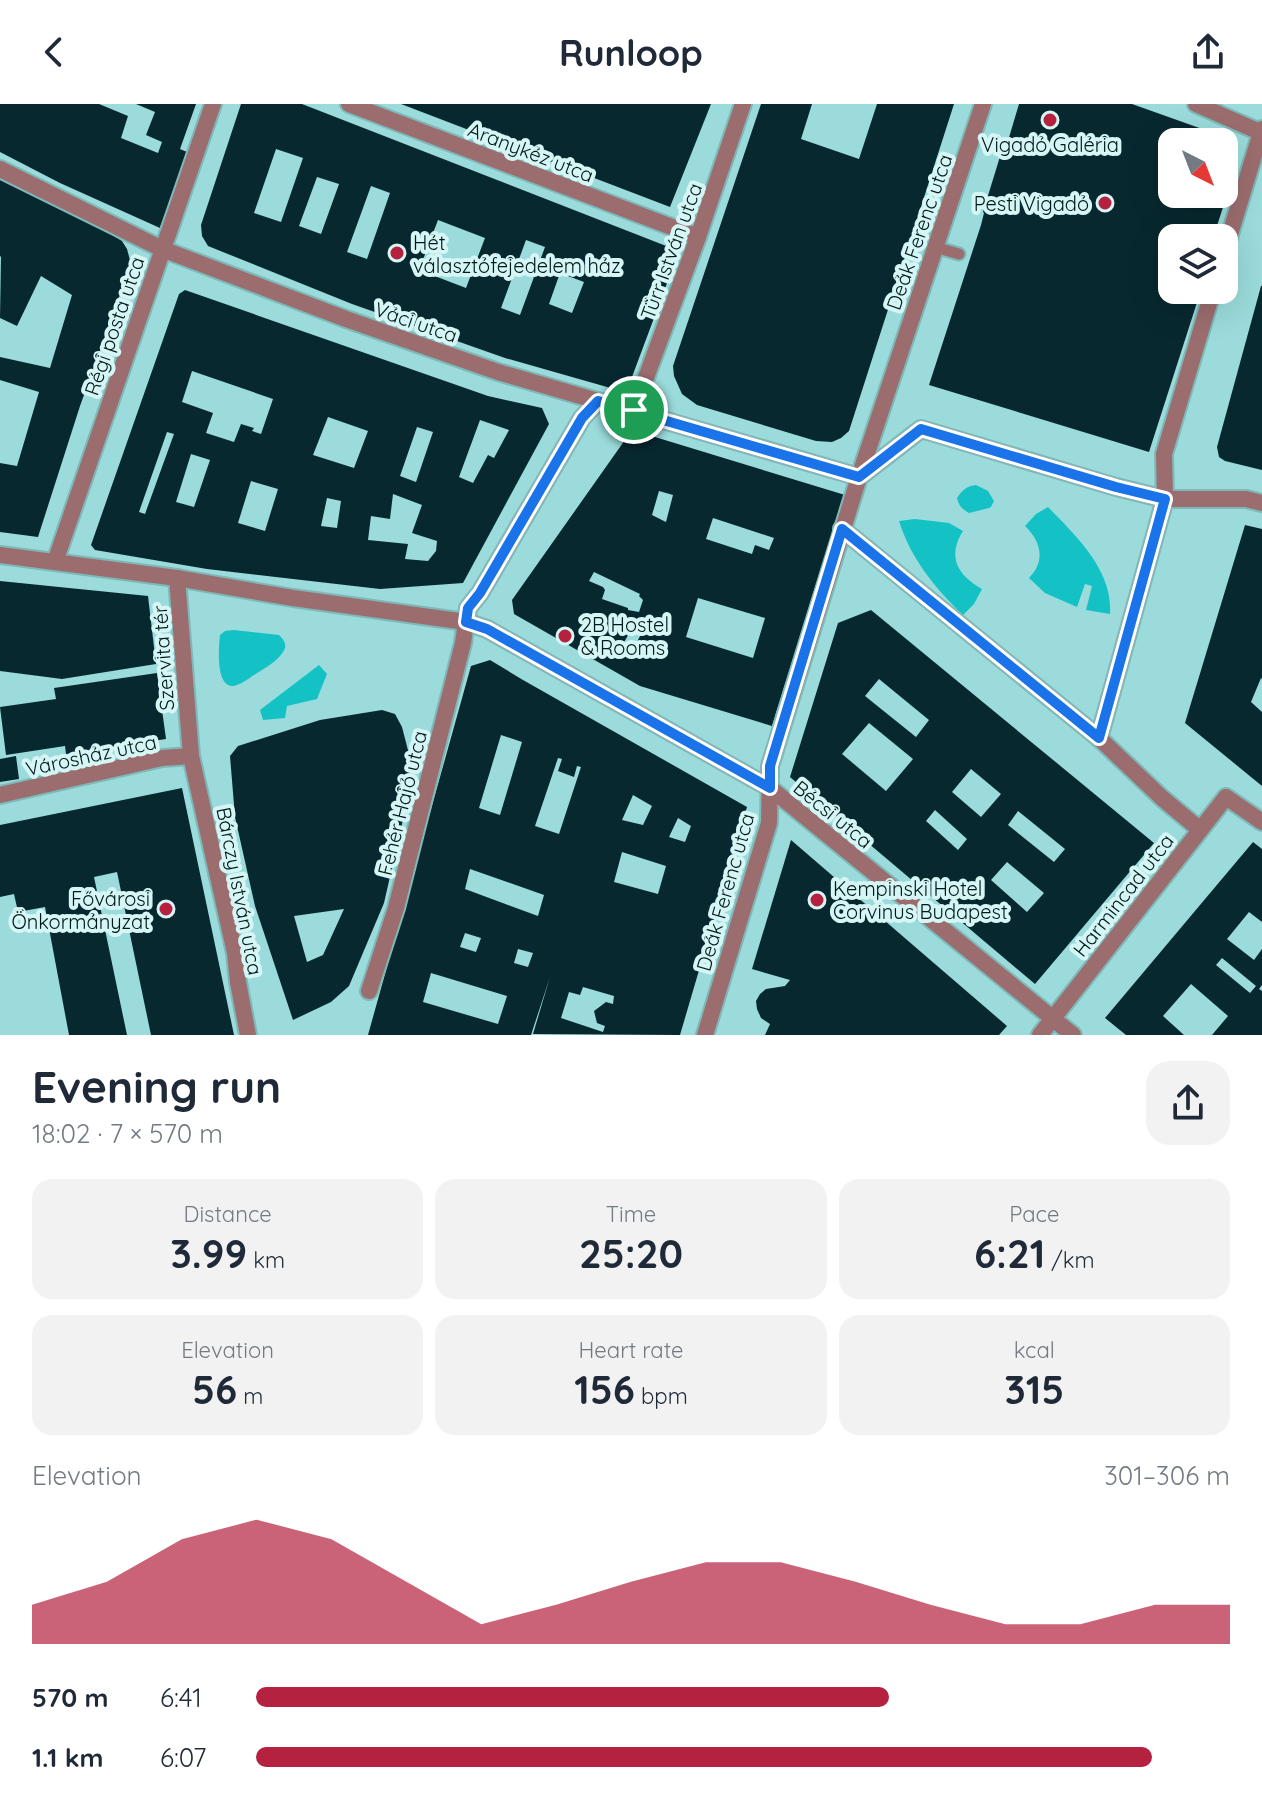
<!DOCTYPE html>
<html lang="en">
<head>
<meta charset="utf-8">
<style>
  body { margin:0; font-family:Quicksand,sans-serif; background:#f2f2f3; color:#1f2937; height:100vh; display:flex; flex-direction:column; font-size:30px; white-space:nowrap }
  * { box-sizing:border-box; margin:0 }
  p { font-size:26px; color:#747a83 }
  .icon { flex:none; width:44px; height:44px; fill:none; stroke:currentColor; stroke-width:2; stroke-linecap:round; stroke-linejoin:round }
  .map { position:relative; height:931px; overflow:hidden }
  .panel { display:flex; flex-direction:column; background:#fff; flex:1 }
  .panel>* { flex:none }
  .needle { width:52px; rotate:138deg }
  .tools { position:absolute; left:1158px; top:24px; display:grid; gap:16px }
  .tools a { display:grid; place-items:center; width:80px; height:80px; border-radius:16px; background:#fff; box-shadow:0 8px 32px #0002; font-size:40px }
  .pin { position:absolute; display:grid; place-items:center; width:68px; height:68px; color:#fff; margin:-34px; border:4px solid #fff; border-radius:50%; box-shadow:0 2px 8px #0007 }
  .round { display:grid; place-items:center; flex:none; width:84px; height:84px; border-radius:24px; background:#f2f2f3 }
  .summary { display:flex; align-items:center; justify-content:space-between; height:136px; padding:0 32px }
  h1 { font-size:44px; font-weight:800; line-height:60px }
  .figures { display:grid; grid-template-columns:repeat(3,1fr); gap:12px; height:136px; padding:8px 32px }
  .figures div { display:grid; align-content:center; border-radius:20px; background:#f2f2f3; text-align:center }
  .figures b { font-size:40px; font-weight:800 }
  .figures small { font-size:22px; font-weight:400 }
  .figures p { font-size:22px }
  .chart { height:224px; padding:16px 32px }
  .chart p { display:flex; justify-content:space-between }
  .chart svg { width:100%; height:144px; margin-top:8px; fill:#b4223f; opacity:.7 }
  ul { padding:0 32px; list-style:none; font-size:26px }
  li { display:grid; grid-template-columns:128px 96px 1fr; align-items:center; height:60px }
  li i { height:20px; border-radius:10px; background:#b4223f }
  header { display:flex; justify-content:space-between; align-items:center; height:104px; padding:0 32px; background:#fff; font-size:36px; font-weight:800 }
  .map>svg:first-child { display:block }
  .green { fill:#14c2c5 }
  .building { fill:#08282f; fill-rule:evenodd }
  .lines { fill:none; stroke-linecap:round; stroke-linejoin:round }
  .lane-casing { stroke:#7fb8b8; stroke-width:15 }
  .street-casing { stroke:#7fb8b8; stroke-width:20 }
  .lane { stroke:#9c6d6f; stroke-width:11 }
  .street { stroke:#9c6d6f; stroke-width:16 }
  .route-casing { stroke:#fff; stroke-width:16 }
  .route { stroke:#1a73e8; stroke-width:10 }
  .poi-dot { fill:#b4223f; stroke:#d6f5f5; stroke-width:3 }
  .labels { text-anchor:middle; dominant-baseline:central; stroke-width:8; stroke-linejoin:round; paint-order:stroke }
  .poi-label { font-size:20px; fill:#001819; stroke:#d6f5f5; text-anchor:start }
  .street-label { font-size:20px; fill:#001819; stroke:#d6f5f5 }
</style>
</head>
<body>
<header><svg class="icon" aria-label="back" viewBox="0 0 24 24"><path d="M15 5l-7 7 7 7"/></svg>Runloop<svg class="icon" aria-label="share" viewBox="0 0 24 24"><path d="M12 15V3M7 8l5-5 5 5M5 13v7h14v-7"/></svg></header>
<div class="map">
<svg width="1262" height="931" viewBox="0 0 1262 931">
  <rect width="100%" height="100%" fill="#9bdbdb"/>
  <!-- green -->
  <g class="green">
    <path d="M976,381L988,387L994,397L991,403L989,404L969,409C962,405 959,402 957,394C962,386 967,382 976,381Z"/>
    <path d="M1048,403C1076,432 1113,466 1110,510L1086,506L1092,482L1085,480L1077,503L1045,489L1029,474C1046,457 1041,437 1025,422L1036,410Z"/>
    <path d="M915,415L949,419L963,427C947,452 957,471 982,485L974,500L963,511C935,484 911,455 899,417Z"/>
    <path d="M234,526L279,531C284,536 288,541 283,548C278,557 263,565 254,571C248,575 239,582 232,582C215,581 219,541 220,531L225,527Z"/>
    <path d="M319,561L327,570L317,595L287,602L285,614L263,616L260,606Z"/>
  </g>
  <!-- building -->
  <g class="building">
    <path d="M0,0H99L128,12L121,34L158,49L162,38L146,31L155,8L136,0H196L180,45L187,48L160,124L60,79L0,48Z"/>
    <path d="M241,0H302L679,147L632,273L614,285L505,254L352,200L208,142L202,132L201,121ZM276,45L303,54L281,118L254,109ZM317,73L339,80L321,130L299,122ZM371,82L390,89L367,155L347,148ZM438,116L485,134L466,184L419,166ZM526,136L545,143L520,211L501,204ZM560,169L584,178L572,209L549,200Z"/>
    <path d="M401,0H711L670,103Z"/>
    <path d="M761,0H812L801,35L859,55L877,0H954L849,327L841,334L832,338L816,337L697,301L682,290L674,272L673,262Z"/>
    <path d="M1019,0H1132L1236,37L1227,66L1234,69L1215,128L1219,129L1218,134H1172V186H1201L1149,348L929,281L981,121L984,109L983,108L1002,46L1005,47ZM1172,38H1224V90H1172Z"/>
    <path d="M0,75L109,129L122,137L127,145L131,160L80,302L38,433L0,428V359L17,362L39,288L0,276V253L50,264L72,191L41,172L17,222L0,214L1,153L0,152Z"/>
    <path d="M1261,182H1262V366L1225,357L1219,353L1217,343Z"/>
    <path d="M185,186L488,292L542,304L549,320L463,479L380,485L207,465L95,446L91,441L179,190ZM192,267L273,295L261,330L252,327L254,324L241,320L234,338L206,329L213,309L182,298ZM328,313L368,327L354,364L313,351ZM480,316L509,326L494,354L488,351L473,379L459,373ZM417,323L433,328L416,378L400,372ZM167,328L174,330L145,410L139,408ZM191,350L210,356L194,403L176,398ZM251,377L278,385L265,427L238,419ZM393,390L422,401L412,429L437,437L436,447L428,457L405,455L408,440L368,436L371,412L390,415ZM327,394L341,397L337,424L321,422Z"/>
    <path d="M632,326L845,391L813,490L772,622L640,582L514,510L512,496ZM659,387L673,391L666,418L652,411ZM713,414L774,434L769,446L755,441L752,450L706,435ZM594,468L640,490L639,492L643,496L639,508L628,506V504L602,495L605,486L603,483L589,477ZM698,494L765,514L753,554L686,533ZM585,510L598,514L593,524L581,517ZM631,526L641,530L633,546L623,540Z"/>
    <path d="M1245,421L1262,425V575L1261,574L1251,598L1262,608V682L1185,619Z"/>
    <path d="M0,477L148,492L156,560L62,575L0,567Z"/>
    <path d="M871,506L1154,739L1035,880L790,673L838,519ZM879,575L929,616L916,633L865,592ZM869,619L913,655L886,687L842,650ZM971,665L1001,690L981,713L952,688ZM935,706L967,735L958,746L926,717ZM1018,707L1065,745L1054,758L1008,721ZM1007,758L1044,789L1027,808L991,776Z"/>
    <path d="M490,556L523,576L747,703L680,931L533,930L550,873L531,931H368L471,562ZM501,631L522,638L500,711L479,704ZM558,654L562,655L558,667L574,673L577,662L581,663L559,730L535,722ZM633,691L652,702L643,721L622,716ZM678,714L691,722L685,738L669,733ZM622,748L666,762L658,790L614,778ZM470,765L544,791L538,812L465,785ZM465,829L481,834L476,848L460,843ZM518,845L533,849L528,863L514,859ZM431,869L507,892L498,920L423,898ZM583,883L614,892L613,900L606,898L594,907L597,919L605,922L603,928L561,914L569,888L580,891Z"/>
    <path d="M157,569L166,635L66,650L65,642L6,651L0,603L56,595L54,584Z"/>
    <path d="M382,606L395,610L402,623L410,654L412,676L384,799L349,882L331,898L293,916L255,802L235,713L230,652L238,642L320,616ZM344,805L323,851L307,858L294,812Z"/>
    <path d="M16,652L19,675L0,678V655Z"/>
    <path d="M182,684L234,931H151L117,768L94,773L127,931H69L45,803L18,808L14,790L0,793V721Z"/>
    <path d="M791,736L1007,922L999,931H765L770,920L761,914L757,905L756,897L760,890L766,885L785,882L790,876L752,865Z"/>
    <path d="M1253,738L1262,745V818L1249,808L1227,835L1254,856L1262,845V881L1259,885L1262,887V931H1212L1228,912L1191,880L1163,912L1184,931H1126L1105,914ZM1222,854L1256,882L1250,889L1216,861Z"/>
  </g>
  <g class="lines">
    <!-- lane casing -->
    <g class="lane-casing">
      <path id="lane" d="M935,143L959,150"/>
    </g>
    <!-- street casing -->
    <g class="street-casing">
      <g id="street">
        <path d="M349,0L698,133"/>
        <path d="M1196,0L1262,29"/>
        <path d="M0,65L162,145L346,215L498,268L859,373"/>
        <path d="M1224,150L1262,25"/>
        <path d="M634,306L698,133L743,0"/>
        <path d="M859,373L921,325L1116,383L1165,395H1246L1262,399"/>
        <path d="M842,425L1099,634L1162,694L1199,725"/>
        <path d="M0,451L177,474L293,494L466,518L487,525L770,684L1073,931"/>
        <path d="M55,458L213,0"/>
        <path d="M177,474L191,652L235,849L238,878L248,931"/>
        <path d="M1099,634L1165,395L1164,350L1213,186"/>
        <path d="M0,691L162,654L191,652"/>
        <path d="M369,887L396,804L463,539L468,504L480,489L582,314L598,297"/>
        <path d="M705,931L769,719L770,662L859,373L983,0"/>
        <path d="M1040,931L1226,693L1262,718"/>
      </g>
    </g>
    <!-- lane -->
    <use href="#lane" class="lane"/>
    <!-- street -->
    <use href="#street" class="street"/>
  </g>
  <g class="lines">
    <!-- route casing -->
    <g class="route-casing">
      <path id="route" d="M598,297L859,373L921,325L1116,383L1165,395L1099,634L842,425L770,662V684L487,525L466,518L468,504L480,489L582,314Z"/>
    </g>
    <!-- route -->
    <use href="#route" class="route"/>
  </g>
  <!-- markers -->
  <g class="poi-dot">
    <circle cx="1050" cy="16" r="8"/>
    <circle cx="1105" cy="99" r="8"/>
    <circle cx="397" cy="149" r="8"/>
    <circle cx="565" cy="532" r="8"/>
    <circle cx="817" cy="796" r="8"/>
    <circle cx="166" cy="805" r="8"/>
  </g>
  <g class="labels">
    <!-- poi labels -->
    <g class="poi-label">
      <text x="1050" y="40" text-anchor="middle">Vigadó Galéria</text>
      <text x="1089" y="99" text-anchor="end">Pesti Vigadó</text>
      <text x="413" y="138">Hét<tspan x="413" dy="23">választófejedelem ház</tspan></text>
      <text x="581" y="520">2B Hostel<tspan x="581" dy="23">&amp; Rooms</tspan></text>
      <text x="833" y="784">Kempinski Hotel<tspan x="833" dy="23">Corvinus Budapest</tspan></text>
      <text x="150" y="794" text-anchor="end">Fővárosi<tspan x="150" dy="23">Önkormányzat</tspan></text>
    </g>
    <!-- street labels -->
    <g class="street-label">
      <text transform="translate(531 48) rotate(21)">Aranykéz utca</text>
      <text transform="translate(919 128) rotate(-71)">Deák Ferenc utca</text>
      <text transform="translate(671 147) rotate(-70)">Türr István utca</text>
      <text transform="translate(416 218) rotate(19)">Váci utca</text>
      <text transform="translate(114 222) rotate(-71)">Régi posta utca</text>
      <text transform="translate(163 554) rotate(-94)">Szervita tér</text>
      <text transform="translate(91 651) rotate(-12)">Városház utca</text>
      <text transform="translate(402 699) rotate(-76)">Fehér Hajó utca</text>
      <text transform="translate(833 710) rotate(39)">Bécsi utca</text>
      <text transform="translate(240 787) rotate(79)">Bárczy István utca</text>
      <text transform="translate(725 788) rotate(-74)">Deák Ferenc utca</text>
      <text transform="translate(1123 791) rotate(-52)">Harmincad utca</text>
    </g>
  </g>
</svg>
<div class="tools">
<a><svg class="needle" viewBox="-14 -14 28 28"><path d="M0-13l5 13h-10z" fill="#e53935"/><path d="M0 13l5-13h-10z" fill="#747a83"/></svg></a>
<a><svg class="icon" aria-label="layers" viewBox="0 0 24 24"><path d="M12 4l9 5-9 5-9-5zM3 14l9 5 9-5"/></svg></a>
</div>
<div class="pin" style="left:634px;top:306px;background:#1e9e55"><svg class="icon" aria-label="arrive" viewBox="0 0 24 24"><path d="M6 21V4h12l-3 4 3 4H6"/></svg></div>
</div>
<section class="panel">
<div class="summary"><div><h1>Evening run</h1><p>18:02 · 7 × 570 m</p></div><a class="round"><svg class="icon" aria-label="share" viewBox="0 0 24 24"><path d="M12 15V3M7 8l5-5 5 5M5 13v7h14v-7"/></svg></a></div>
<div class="figures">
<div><p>Distance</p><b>3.99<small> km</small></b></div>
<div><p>Time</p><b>25:20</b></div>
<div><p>Pace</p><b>6:21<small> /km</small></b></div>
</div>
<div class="figures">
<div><p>Elevation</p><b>56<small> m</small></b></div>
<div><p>Heart rate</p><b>156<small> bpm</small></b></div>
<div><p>kcal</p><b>315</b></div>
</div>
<div class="chart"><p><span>Elevation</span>301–306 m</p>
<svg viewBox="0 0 160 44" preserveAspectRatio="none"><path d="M0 44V32L10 25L20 12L30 6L40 12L50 25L60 38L70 32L80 25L90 19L100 19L110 25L120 32L130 38L140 38L150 32L160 32V44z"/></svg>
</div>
<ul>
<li><b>570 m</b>6:41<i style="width:65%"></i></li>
<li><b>1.1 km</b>6:07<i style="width:92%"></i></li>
</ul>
</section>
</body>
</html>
